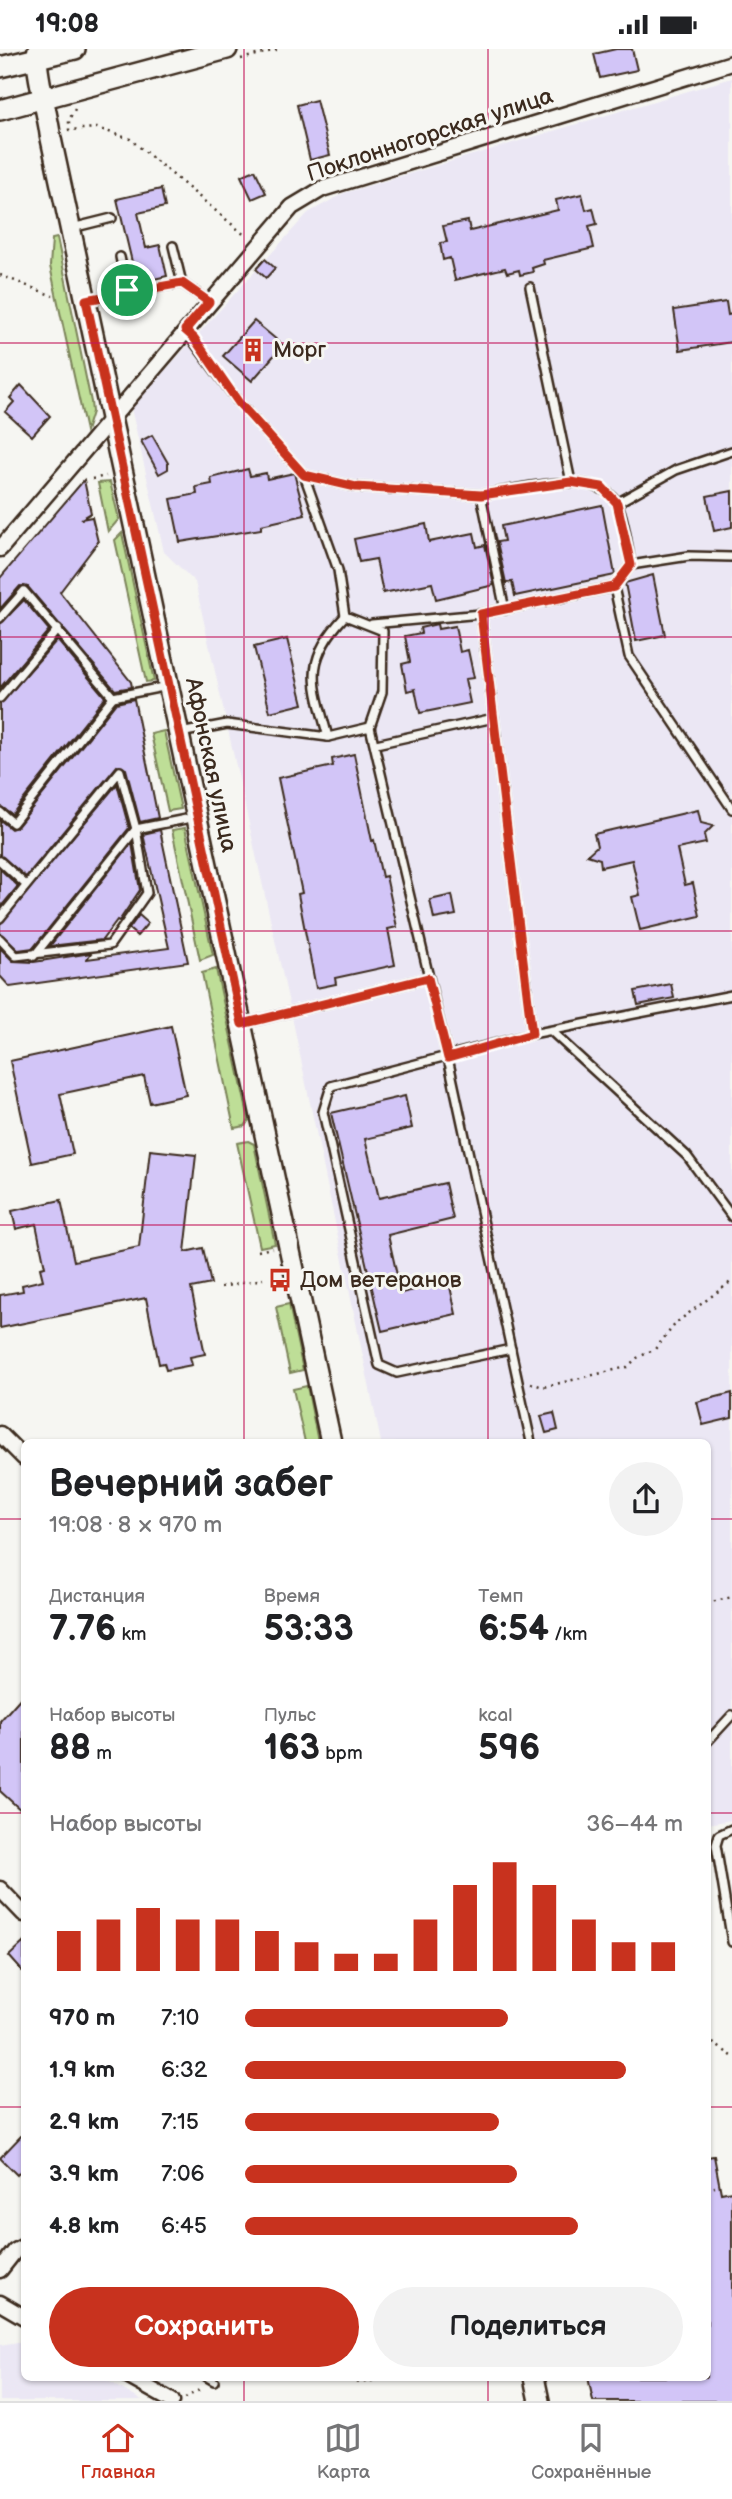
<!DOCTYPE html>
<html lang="ru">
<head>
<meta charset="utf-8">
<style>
  body { margin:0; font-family:"Balsamiq Sans",sans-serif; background:#f2f2f2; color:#202124; height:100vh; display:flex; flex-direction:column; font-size:26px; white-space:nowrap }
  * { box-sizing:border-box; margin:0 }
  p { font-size:23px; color:#757577 }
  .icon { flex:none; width:38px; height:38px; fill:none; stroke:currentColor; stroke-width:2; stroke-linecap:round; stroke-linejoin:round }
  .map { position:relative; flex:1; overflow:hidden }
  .details { position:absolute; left:21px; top:1390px; width:690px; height:942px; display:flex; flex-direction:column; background:#fff; border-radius:10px; box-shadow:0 2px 5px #0004 }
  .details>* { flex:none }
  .pin { position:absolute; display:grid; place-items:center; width:60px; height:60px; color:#fff; margin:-30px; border:4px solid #fff; border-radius:50%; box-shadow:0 2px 7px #0007 }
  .round { display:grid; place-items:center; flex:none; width:74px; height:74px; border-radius:37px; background:#f2f2f2 }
  .headline { display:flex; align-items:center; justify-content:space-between; height:119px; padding:0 28px }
  h1 { font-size:38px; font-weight:700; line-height:52px }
  .figures { display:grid; grid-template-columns:repeat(3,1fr); gap:10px; height:119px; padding:7px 28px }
  .figures div { display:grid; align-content:center }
  .figures b { font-size:35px; font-weight:700 }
  .figures small { font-size:19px; font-weight:400 }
  .figures p { font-size:19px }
  .chart { height:196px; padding:14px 28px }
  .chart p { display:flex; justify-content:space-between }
  .chart svg { width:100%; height:126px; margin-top:7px; stroke:#c8321e; stroke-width:6 }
  .action { display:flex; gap:14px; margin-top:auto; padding:14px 28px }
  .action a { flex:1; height:80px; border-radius:42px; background:#c8321e; color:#fff; font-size:28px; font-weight:700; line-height:80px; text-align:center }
  .action a+a { background:#f2f2f2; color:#202124 }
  ul { padding:0 28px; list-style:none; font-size:23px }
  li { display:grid; grid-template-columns:112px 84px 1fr; align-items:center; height:52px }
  li i { height:18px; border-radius:9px; background:#c8321e }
  .status { display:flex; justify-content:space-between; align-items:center; height:49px; padding:0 35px; background:#fff; direction:ltr }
  .status svg { height:19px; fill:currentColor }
  .dock { display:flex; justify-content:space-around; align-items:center; height:98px; border-top:2px solid #e0e0e0; background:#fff; font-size:19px; color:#757577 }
  .dock a { display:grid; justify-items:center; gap:4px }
  .dock .active { color:#c8321e }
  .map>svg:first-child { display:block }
  .built { fill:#ebe7f4 }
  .green { fill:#bede97; stroke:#7c845a; stroke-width:2 }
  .building { fill:#d2c5f7; stroke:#3b2a1e; stroke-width:2 }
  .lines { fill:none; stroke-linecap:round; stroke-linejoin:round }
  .lane-casing { stroke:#3b2a1e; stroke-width:12 }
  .street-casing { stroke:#3b2a1e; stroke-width:19 }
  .secondary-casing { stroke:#3b2a1e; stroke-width:24 }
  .path { stroke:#3b2a1e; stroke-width:2.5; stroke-dasharray:2 5; stroke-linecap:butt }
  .lane { stroke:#f6f6f2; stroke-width:7 }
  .street { stroke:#f6f6f2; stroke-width:14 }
  .secondary { stroke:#f6f6f2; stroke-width:19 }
  .route-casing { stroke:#fff; stroke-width:14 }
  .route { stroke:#c8321e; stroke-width:9 }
  .grid { fill:none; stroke:#c2185b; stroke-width:2; stroke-opacity:0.55 }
  .labels { text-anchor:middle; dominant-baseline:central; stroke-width:6; stroke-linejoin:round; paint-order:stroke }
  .street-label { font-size:23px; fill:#3b2a1e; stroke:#f6f6f2 }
  .poi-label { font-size:23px; fill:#3b2a1e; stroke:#f6f6f2; text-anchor:start }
</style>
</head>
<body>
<div class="status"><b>19:08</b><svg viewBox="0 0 49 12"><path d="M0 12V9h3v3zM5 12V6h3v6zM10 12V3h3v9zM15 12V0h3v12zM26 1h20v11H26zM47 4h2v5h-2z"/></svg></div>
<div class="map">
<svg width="732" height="2352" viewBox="0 0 732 2352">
  <rect width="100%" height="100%" fill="#f6f6f2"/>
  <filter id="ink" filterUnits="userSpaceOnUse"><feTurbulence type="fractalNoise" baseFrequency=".0143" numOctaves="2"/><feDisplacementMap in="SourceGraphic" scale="14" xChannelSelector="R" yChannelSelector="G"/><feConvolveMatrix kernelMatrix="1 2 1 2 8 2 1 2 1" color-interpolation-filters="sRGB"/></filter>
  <g filter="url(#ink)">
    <!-- built -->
    <g class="built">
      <path d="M732,29V1771L707,1775V1393H381L291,963L195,533L164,503L131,359L308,164L344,144Z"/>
      <path d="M18,2293L24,2294V2328H102L142,2352H0V2296Z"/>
    </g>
    <!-- green -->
    <g class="green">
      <path d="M57,189L91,353L92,363L86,382L50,217L52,190Z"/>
      <path d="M110,433L119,470L108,483L98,434Z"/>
      <path d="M122,484L154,632L146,633L115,491Z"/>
      <path d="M164,682L181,760L168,762L151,685Z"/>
      <path d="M185,779L213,906L200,911L172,781Z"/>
      <path d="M216,920L249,1071L245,1077L234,1079L202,924Z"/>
      <path d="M248,1092L254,1095L275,1195L260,1198L237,1094Z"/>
      <path d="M289,1255L303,1321L290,1324L276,1258Z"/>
      <path d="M307,1337L318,1393H305L293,1340Z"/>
    </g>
    <!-- building -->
    <g class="building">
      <path d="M616,0H632L637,21L600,29L594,5Z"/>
      <path d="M316,51L330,106L310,111L297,56Z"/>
      <path d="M255,121L266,144L252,150L241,127Z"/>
      <path d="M161,140L165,158L138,164L146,199L160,196L167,227L137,234L117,150Z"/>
      <path d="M582,145L586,161L593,159L597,175L589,177L594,199L543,211L544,215L532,219L533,223L520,226L519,221L507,224L505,219L455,231L450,209L443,211L440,194L447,193L443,177L468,172L470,182L558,161L556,151Z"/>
      <path d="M265,210L275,219L266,229L256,220Z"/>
      <path d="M726,253L728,266L732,265V293L680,301L674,261Z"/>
      <path d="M254,272L283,296L252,332L223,307Z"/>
      <path d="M21,336L50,367L32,387L5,363L14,353L10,349Z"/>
      <path d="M152,386L168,414V420L159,425L141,392Z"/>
      <path d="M248,420L250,427L266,424L267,430L294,424L305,466L261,476V480L180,493L171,450L197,445L196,438L212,435L211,429Z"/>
      <path d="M84,431L91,464L81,470L92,468L98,493L60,543L131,633L132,638L115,641L28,538L20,537L0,560V529Z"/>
      <path d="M732,442V478L714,482L707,447Z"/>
      <path d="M602,456L615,526L515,547L512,533L506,534L497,493L504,492L501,477Z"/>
      <path d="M426,475L429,493L474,484L477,498L485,496L494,536L436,550L432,534L383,544L376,510L359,513L354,490Z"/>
      <path d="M653,526L665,586L636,592L625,534Z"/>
      <path d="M24,551L49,581L0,639V575Z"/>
      <path d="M437,575L438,580L455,577L460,603L468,601L474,629L465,630L470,654L420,664L415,640L407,642L402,615L410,613L405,587L421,584L420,579Z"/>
      <path d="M287,590L303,655L270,663L254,598Z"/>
      <path d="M57,591L105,648L12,765L0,757V655Z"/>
      <path d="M134,650L158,769L140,773L126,720L117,717L26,828L0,806V771L11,780L17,778L116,654Z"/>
      <path d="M354,705L372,792L374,791L382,828L386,827L397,878L388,880L395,916L335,929L336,935L316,939L298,845L302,844L278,729L333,717L332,710Z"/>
      <path d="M117,735L129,779L33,899L18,901L0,884V875Z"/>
      <path d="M698,761L701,774L713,777L704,786L706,794L677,800L685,836L693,834L700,867L640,881L632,848L640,846L632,811L601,818L600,810L587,806L597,797L594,785Z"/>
      <path d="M160,781L188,913L10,938L0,927V899L13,912L34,913L91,904L87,910L169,899L143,785Z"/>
      <path d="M132,794L140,841L119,872L117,871L102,891L50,897Z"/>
      <path d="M0,820L18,837L0,859Z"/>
      <path d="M452,846L456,866L434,870L430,851Z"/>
      <path d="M139,866L148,874L137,887L129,880Z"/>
      <path d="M671,935L674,949L638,956L635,942Z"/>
      <path d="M171,977L186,1046L150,1054L144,1027L60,1045L73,1105L32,1114L10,1012Z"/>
      <path d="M405,1047L412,1079L365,1090L379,1149L445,1134L453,1170L388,1186L401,1244L449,1233L456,1265L382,1282L331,1064Z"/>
      <path d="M150,1101L196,1106L185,1203L203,1199L211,1235L191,1239L205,1305L190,1308L192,1316L166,1321L164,1314L159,1315L146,1249L0,1279V1246L23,1242L22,1236L43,1231L40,1219L45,1218L36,1175L16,1180L12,1162L61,1151L74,1212L139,1198Z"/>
      <path d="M732,1344V1369L703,1376L697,1353Z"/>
      <path d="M554,1364L558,1381L546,1384L541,1367Z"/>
      <path d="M24,1645V1764L0,1742V1672Z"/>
      <path d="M24,1893V1924L9,1907Z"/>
      <path d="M24,2084V2118L17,2126L0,2109Z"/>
      <path d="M714,2107L721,2144L732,2142V2352H593L588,2328H707V2108Z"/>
    </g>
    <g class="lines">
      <!-- lane casing -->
      <g class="lane-casing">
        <g id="lane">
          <path d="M72,179L112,169"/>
          <path d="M173,197L182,234L209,253"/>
          <path d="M120,208L127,241"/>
          <path d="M530,238L571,433"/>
          <path d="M87,251L182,234"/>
          <path d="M185,281L239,354L304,426L338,521L345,567L383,582L382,643L370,678"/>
          <path d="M304,426L356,438L481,446"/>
          <path d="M617,454L676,421L732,402"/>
          <path d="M631,516L689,507L732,508"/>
          <path d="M505,561L481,446C516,441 593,418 616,452C624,465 628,500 631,516L614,538"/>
          <path d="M481,565L532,985"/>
          <path d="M0,569L24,542L113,648"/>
          <path d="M372,575L481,565L614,538L629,607L732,760"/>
          <path d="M0,649L58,580"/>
          <path d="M180,684L227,675L328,688L370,678L448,1009L531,1393"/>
          <path d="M328,688C313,632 303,613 345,567"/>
          <path d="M376,695L494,669"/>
          <path d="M0,763L13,774L113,648L168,637"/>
          <path d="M0,812L26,836"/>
          <path d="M0,869L120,722L136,780L147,844L110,896L16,907L0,890"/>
          <path d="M34,907L136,780L196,768"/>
          <path d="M242,975L428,929"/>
          <path d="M552,983L687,1107L732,1168"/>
          <path d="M511,1300L397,1324L379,1316L323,1063L331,1037L532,985L732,946"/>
          <path d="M707,1693L732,1666"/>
          <path d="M732,1780L719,1786L716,1796L732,1893"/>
          <path d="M207,2328L214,2332"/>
        </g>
      </g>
      <!-- street casing -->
      <g class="street-casing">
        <g id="street">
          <path d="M0,500L292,158L322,140L732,14"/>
          <path d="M0,1385L24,1409"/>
          <path d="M0,1840L24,1865"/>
          <path d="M0,2221L15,2202L24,2197"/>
          <path d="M0,2254L24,2268"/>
          <path d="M129,2328L172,2352"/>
        </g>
      </g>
      <!-- secondary casing -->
      <g class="secondary-casing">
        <g id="secondary">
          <path d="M38,0C33,14 48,66 50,85L331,1393"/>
          <path d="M0,18L75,0"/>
          <path d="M0,61L227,0"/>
          <path d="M534,2328L539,2352"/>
        </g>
      </g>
      <!-- path -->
      <g class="path">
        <path d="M241,10L280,0"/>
        <path d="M75,60L69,71V81L97,79L130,90L247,188"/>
        <path d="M0,226L53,247"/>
        <path d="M92,430L106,427"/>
        <path d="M258,1202L272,1199"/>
        <path d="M221,1238L263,1230"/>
        <path d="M531,1334L543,1338L627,1318L637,1309L655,1300L677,1273L732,1232"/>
        <path d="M707,1554L732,1548"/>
        <path d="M707,1990L732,2007"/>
        <path d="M707,2140L715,2138"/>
        <path d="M344,2328L359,2334L394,2328"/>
        <path d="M185,2349L201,2340"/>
      </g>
      <!-- lane -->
      <use href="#lane" class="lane"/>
      <!-- street -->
      <use href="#street" class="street"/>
      <!-- secondary -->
      <use href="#secondary" class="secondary"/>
    </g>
  </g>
  <g class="lines" filter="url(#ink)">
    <!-- route casing -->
    <g class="route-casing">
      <path id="route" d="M182,234L209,253L185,281L194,289L239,354L304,426L356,438L481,446L571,433L602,438L617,454L631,516L614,538L481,565L532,985L448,1009L428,929L242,975L86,251Z"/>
    </g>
    <!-- route -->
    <use href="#route" class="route"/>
  </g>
  <!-- grid -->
  <path class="grid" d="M244,0V1393M488,0V1393M0,294H732M0,588H732M0,882H732M0,1176H732M0,1470H24M707,1470H732M0,1764H24M707,1764H732M0,2058H24M707,2058H732M244,2328V2352M488,2328V2352"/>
  <!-- icons -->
  <defs>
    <g id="building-bare" transform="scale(1.89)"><path d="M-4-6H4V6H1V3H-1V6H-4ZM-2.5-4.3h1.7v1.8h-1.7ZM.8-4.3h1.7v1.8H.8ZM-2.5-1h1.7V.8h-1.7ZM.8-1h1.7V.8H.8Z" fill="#c8321e" stroke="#f6f6f2" stroke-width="2.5" paint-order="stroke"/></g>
    <g id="bus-bare" transform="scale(1.89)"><path d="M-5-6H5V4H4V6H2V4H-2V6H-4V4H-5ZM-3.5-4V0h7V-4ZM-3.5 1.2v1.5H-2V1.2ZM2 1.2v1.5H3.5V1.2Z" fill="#c8321e" stroke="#f6f6f2" stroke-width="2.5" paint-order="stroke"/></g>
  </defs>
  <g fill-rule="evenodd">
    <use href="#building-bare" x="253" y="301"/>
    <use href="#bus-bare" x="280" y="1231"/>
  </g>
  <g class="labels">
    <!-- street labels -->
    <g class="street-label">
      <text transform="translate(430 86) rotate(-18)">Поклонногорская улица</text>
      <text transform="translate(211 716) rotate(78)">Афонская улица</text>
    </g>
    <!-- poi labels -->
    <g class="poi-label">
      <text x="273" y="301">Морг</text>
      <text x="300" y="1231">Дом ветеранов</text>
    </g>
  </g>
</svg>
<div class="pin" style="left:127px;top:241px;background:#1e9e55"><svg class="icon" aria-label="arrive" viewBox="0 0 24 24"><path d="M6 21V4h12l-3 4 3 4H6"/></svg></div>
<section class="details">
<div class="headline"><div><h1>Вечерний забег</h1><p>19:08 · 8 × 970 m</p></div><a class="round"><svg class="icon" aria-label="share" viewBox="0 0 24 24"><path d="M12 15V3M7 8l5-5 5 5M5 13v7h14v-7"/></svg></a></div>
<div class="figures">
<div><p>Дистанция</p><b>7.76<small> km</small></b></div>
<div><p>Время</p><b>53:33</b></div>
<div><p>Темп</p><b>6:54<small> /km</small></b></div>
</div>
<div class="figures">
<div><p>Набор высоты</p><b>88<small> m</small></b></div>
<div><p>Пульс</p><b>163<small> bpm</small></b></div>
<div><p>kcal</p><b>596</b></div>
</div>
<div class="chart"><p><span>Набор высоты</span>36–44 m</p>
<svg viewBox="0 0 160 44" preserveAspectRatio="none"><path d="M5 44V30M15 44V26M25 44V22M35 44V26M45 44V26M55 44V30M65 44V34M75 44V38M85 44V38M95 44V26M105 44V14M115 44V6M125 44V14M135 44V26M145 44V34M155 44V34"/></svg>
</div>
<ul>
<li><b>970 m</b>7:10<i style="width:60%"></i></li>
<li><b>1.9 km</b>6:32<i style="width:87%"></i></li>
<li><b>2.9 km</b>7:15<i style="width:58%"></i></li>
<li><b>3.9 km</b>7:06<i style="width:62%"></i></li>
<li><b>4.8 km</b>6:45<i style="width:76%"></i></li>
</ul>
<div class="action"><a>Сохранить</a><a>Поделиться</a></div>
</section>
</div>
<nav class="dock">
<a class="active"><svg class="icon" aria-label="home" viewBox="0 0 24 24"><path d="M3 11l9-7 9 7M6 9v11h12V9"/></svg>Главная</a>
<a><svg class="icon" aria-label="map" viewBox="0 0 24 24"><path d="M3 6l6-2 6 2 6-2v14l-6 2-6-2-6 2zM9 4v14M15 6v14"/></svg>Карта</a>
<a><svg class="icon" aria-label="saved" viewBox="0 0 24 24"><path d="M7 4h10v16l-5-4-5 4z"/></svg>Сохранённые</a>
</nav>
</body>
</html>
